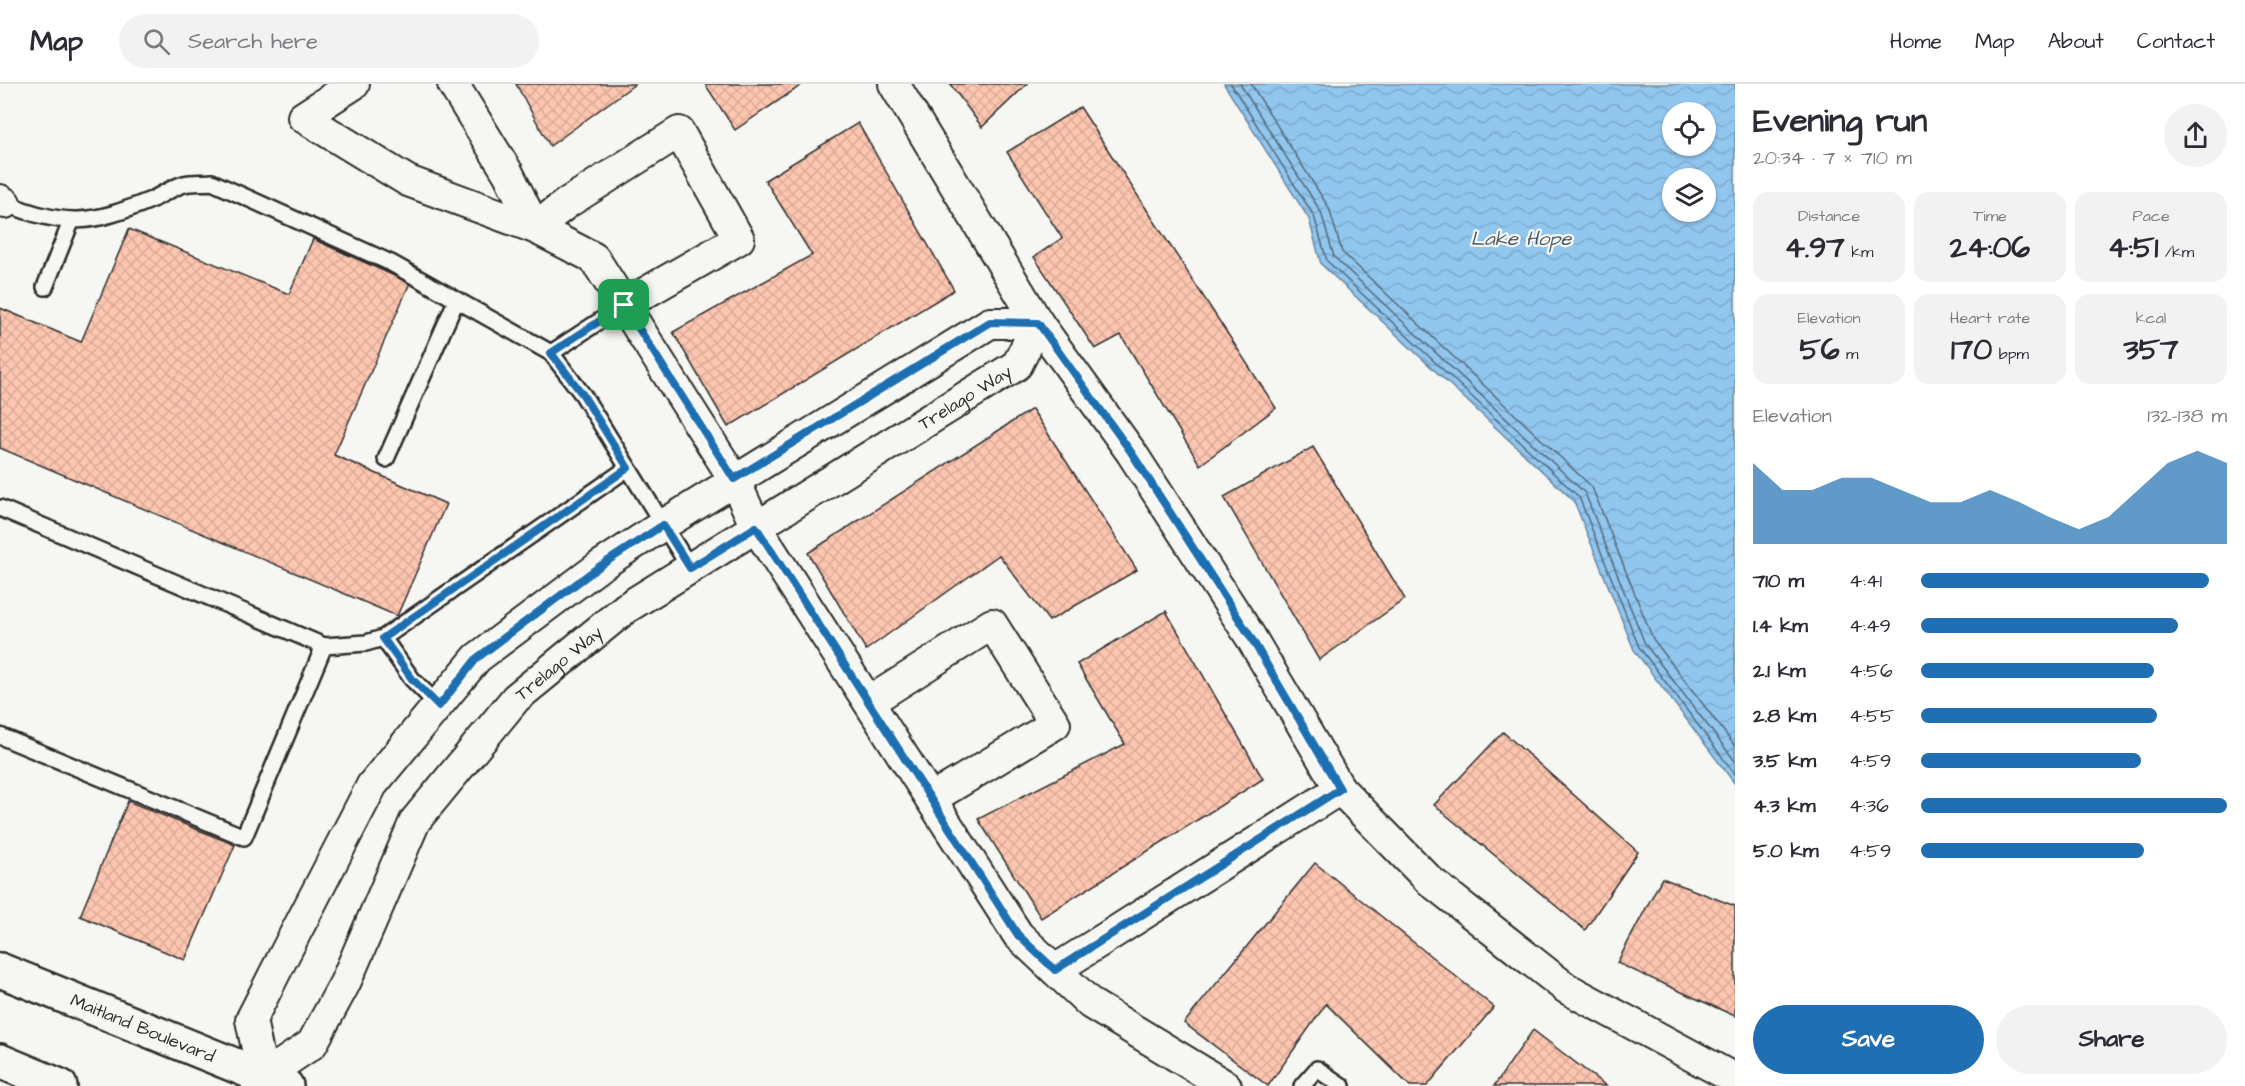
<!DOCTYPE html>
<html lang="en">
<head>
<meta charset="utf-8">
<style>
  body { margin:0; font-family:"Architects Daughter",sans-serif; background:#f2f2f3; color:#2b2b33; height:100vh; display:flex; flex-direction:column; font-size:22px; white-space:nowrap }
  * { box-sizing:border-box; margin:0 }
  p { font-size:20px; color:#7c7c81 }
  .icon { flex:none; width:33px; height:33px; fill:none; stroke:currentColor; stroke-width:2; stroke-linecap:round; stroke-linejoin:round }
  .map { position:relative; flex:1; overflow:hidden }
  .side { display:flex; flex-direction:column; background:#fff; width:510px }
  .side>* { flex:none }
  .buttons { position:absolute; left:1662px; top:18px; display:grid; gap:12px }
  .buttons a { display:grid; place-items:center; width:54px; height:54px; border-radius:50%; background:#fff; box-shadow:0 2px 4px #0004; font-size:30px }
  .pin { position:absolute; display:grid; place-items:center; width:51px; height:51px; color:#fff; margin:-26px; border-radius:12px; box-shadow:0 3px 9px #0006 }
  .round { display:grid; place-items:center; flex:none; width:63px; height:63px; border-radius:32px; background:#f2f2f3 }
  .head { display:flex; align-items:center; justify-content:space-between; height:102px; padding:0 18px }
  h1 { font-size:33px; font-weight:700; line-height:45px }
  .figures { display:grid; grid-template-columns:repeat(3,1fr); gap:9px; height:102px; padding:6px 18px }
  .figures div { display:grid; align-content:center; border-radius:15px; background:#f2f2f3; text-align:center }
  .figures b { font-size:30px; font-weight:700 }
  .figures small { font-size:16px; font-weight:400 }
  .figures p { font-size:16px }
  .chart { height:168px; padding:12px 18px }
  .chart p { display:flex; justify-content:space-between }
  .chart svg { width:100%; height:108px; margin-top:6px; fill:#1f6fb2; opacity:.7 }
  .cta { display:flex; gap:12px; margin-top:auto; padding:12px 18px }
  .cta a { flex:1; height:69px; border-radius:36px; background:#1f6fb2; color:#fff; font-size:24px; font-weight:700; line-height:69px; text-align:center }
  .cta a+a { background:#f2f2f3; color:#2b2b33 }
  ul { padding:0 18px; list-style:none; font-size:20px }
  li { display:grid; grid-template-columns:96px 72px 1fr; align-items:center; height:45px }
  li i { height:15px; border-radius:8px; background:#1f6fb2 }
  header { display:flex; align-items:center; gap:36px; box-sizing:border-box; height:84px; padding:0 30px; background:#fff; border-bottom:2px solid #e1e1e2 }
  header strong { font-size:28px }
  nav { display:flex; gap:33px; margin-inline-start:auto; font-size:21px }
  .search { width:420px; height:54px; background:#f2f2f3; display:flex; align-items:center; gap:15px; box-sizing:border-box; padding:0 21px; border-radius:33px; color:#7c7c81; font-size:22px }
  main { display:flex; flex:1; min-height:0 }
  .map>svg:first-child { display:block }
  .water { fill:url(#water-waves); stroke:#6888a1; stroke-width:1.5; fill-rule:evenodd }
  .lines { fill:none; stroke-linecap:round; stroke-linejoin:round }
  .shore { stroke:#546979; stroke-width:1.5 }
  .building { fill:url(#building-cross-hatch); stroke:#2b2b2b; stroke-width:1.5 }
  .lane-casing { stroke:#2b2b2b; stroke-width:20 }
  .street-casing { stroke:#2b2b2b; stroke-width:34 }
  .primary-casing { stroke:#2b2b2b; stroke-width:38 }
  .lane { stroke:#f6f6f2; stroke-width:15 }
  .street { stroke:#f6f6f2; stroke-width:30 }
  .primary { stroke:#f6f6f2; stroke-width:33 }
  .route-casing { stroke:#fff; stroke-width:12 }
  .route { stroke:#1f6fb2; stroke-width:8 }
  .labels { text-anchor:middle; dominant-baseline:central; stroke-width:4.5; stroke-linejoin:round; paint-order:stroke }
  .street-label { font-size:18px; fill:#2b2b2b; stroke:#f6f6f2 }
  .water-label { font-size:20px; font-style:italic; fill:#4a5a66; stroke:#f6f6f2 }
</style>
</head>
<body>
<header>
<strong>Map</strong>
<div class="search"><svg class="icon" aria-label="search" viewBox="0 0 24 24"><circle cx="10" cy="10" r="6"/><path d="M15 15l6 6"/></svg>Search here</div>
<nav><a>Home</a><a>Map</a><a>About</a><a>Contact</a></nav>
</header>
<main>
<div class="map">
<svg width="1735" height="1002" viewBox="0 0 1735 1002">
  <defs>
    <pattern id="water-waves" width="16" height="10" patternUnits="userSpaceOnUse" patternTransform="scale(1.5)"><rect width="16" height="10" fill="#91c6ef"/><path d="M0 5q4-4 8 0t8 0" fill="none" stroke="#7daacd"/></pattern>
    <pattern id="building-cross-hatch" width="8" height="8" patternUnits="userSpaceOnUse" patternTransform="scale(1.5)"><rect width="8" height="8" fill="#fdc6b0"/><path d="M0 0l8 8M0 8l8-8" fill="none" stroke="#d9aa98"/></pattern>
  </defs>
  <rect width="100%" height="100%" fill="#f6f6f2"/>
  <filter id="ink" filterUnits="userSpaceOnUse"><feTurbulence type="fractalNoise" baseFrequency=".0167" numOctaves="2"/><feDisplacementMap in="SourceGraphic" scale="12" xChannelSelector="R" yChannelSelector="G"/><feConvolveMatrix kernelMatrix="1 2 1 2 8 2 1 2 1" color-interpolation-filters="sRGB"/></filter>
  <g filter="url(#ink)">
    <!-- water -->
    <path class="water" d="M1224,0H1735V700L1634,566L1574,417L1321,180L1309,135ZM1672,28H1706V62H1672ZM1672,94H1706V128H1672Z"/>
    <g class="lines">
      <!-- shore -->
      <g class="shore">
        <path d="M1231,0L1314,132L1327,177L1579,413L1639,563L1735,690"/>
        <path d="M1240,0L1321,128L1334,173L1585,409L1645,560L1735,677"/>
        <path d="M1251,0L1329,124L1342,168L1592,403L1653,555L1735,662"/>
      </g>
    </g>
    <!-- building -->
    <g class="building">
      <path d="M516,0H635L550,62Z"/>
      <path d="M705,0H803L735,46Z"/>
      <path d="M950,0H1027L982,43Z"/>
      <path d="M1080,23L1276,324L1200,381L1121,251L1095,265L1034,173L1062,154L1007,68Z"/>
      <path d="M858,39L954,206L728,343L673,248L812,171L765,96Z"/>
      <path d="M129,145L289,210L313,155L410,199L334,371L446,420L397,532L0,364V224L81,258Z"/>
      <path d="M1032,325L1137,486L1049,537L999,471L866,566L808,469Z"/>
      <path d="M1313,363L1405,515L1319,576L1224,413Z"/>
      <path d="M1166,527L1263,695L1041,834L978,735L1125,660L1077,580Z"/>
      <path d="M1503,648L1638,768L1585,846L1434,721Z"/>
      <path d="M128,717L235,761L185,876L80,832Z"/>
      <path d="M1315,779L1494,923L1427,1002H1410L1326,920L1268,1002L1184,939Z"/>
      <path d="M1662,794L1735,822V932L1617,879Z"/>
      <path d="M1533,946L1606,1002H1494Z"/>
    </g>
    <g class="lines">
      <!-- lane casing -->
      <g class="lane-casing">
        <g id="lane">
          <path d="M3,122L5,119C65,144 92,140 151,116C162,111 173,103 184,100C192,98 203,99 212,98L391,179L551,269"/>
          <path d="M45,203L71,138"/>
          <path d="M624,221L551,269L583,311L690,484"/>
          <path d="M386,375L456,217"/>
          <path d="M0,424L324,562"/>
          <path d="M383,554L628,384"/>
          <path d="M0,652L244,753L324,562L366,559L383,554L412,595L439,622"/>
          <path d="M1302,1002L1317,985L1342,1002"/>
        </g>
      </g>
      <!-- street casing -->
      <g class="street-casing">
        <g id="street">
          <path d="M354,0L303,33L408,97L535,144L594,174L734,395L756,443L1018,851L1091,920L1226,1002"/>
          <path d="M453,0L508,89L535,144L567,119L679,48L739,155L624,221"/>
          <path d="M894,0L1038,239L1131,368L1250,552L1340,705L1429,796L1566,904L1735,995"/>
          <path d="M0,116L5,119"/>
          <path d="M869,618L992,540L1055,640L931,715"/>
          <path d="M1055,886L1340,705"/>
          <path id="s1" d="M257,1002L263,993L312,960L345,899L415,737L516,614L626,524L1017,281L1038,239H990L663,441L600,482L477,574L372,701L281,877L251,936L263,993"/>
        </g>
      </g>
      <!-- primary casing -->
      <g class="primary-casing">
        <g id="primary">
          <path id="s2" d="M0,886L286,1002"/>
          <path d="M0,977L60,1002"/>
        </g>
      </g>
      <!-- lane -->
      <use href="#lane" class="lane"/>
      <!-- street -->
      <use href="#street" class="street"/>
      <!-- primary -->
      <use href="#primary" class="primary"/>
    </g>
  </g>
  <g class="lines" filter="url(#ink)">
    <!-- route casing -->
    <g class="route-casing">
      <path id="route" d="M624,221L734,395L990,238L1038,239L1131,368L1250,552L1340,705L1055,886L1018,851L756,443L690,484L663,441L600,482L477,574L439,622L412,595L383,554L628,384L583,311L551,269Z"/>
    </g>
    <!-- route -->
    <use href="#route" class="route"/>
  </g>
  <g class="labels">
    <!-- street labels -->
    <g class="street-label">
      <text stroke="none"><textPath href="#s1" startOffset="1016">Trelago Way</textPath></text>
      <text stroke="none"><textPath href="#s1" startOffset="530">Trelago Way</textPath></text>
      <text stroke="none"><textPath href="#s2" startOffset="154">Maitland Boulevard</textPath></text>
    </g>
    <!-- water labels -->
    <g class="water-label">
      <text x="1521" y="155">Lake Hope</text>
    </g>
  </g>
</svg>
<div class="buttons">
<a><svg class="icon" aria-label="locate" viewBox="0 0 24 24"><circle cx="12" cy="12" r="6"/><path d="M12 2v4M12 18v4M2 12h4M18 12h4"/></svg></a>
<a><svg class="icon" aria-label="layers" viewBox="0 0 24 24"><path d="M12 4l9 5-9 5-9-5zM3 14l9 5 9-5"/></svg></a>
</div>
<div class="pin" style="left:624px;top:221px;background:#1e9e55"><svg class="icon" aria-label="arrive" viewBox="0 0 24 24"><path d="M6 21V4h12l-3 4 3 4H6"/></svg></div>
</div>
<section class="side">
<div class="head"><div><h1>Evening run</h1><p>20:34 · 7 × 710 m</p></div><a class="round"><svg class="icon" aria-label="share" viewBox="0 0 24 24"><path d="M12 15V3M7 8l5-5 5 5M5 13v7h14v-7"/></svg></a></div>
<div class="figures">
<div><p>Distance</p><b>4.97<small> km</small></b></div>
<div><p>Time</p><b>24:06</b></div>
<div><p>Pace</p><b>4:51<small> /km</small></b></div>
</div>
<div class="figures">
<div><p>Elevation</p><b>56<small> m</small></b></div>
<div><p>Heart rate</p><b>170<small> bpm</small></b></div>
<div><p>kcal</p><b>357</b></div>
</div>
<div class="chart"><p><span>Elevation</span>132–138 m</p>
<svg viewBox="0 0 160 44" preserveAspectRatio="none"><path d="M0 44V11L10 22L20 22L30 17L40 17L50 22L60 27L70 27L80 22L90 27L100 33L110 38L120 33L130 22L140 11L150 6L160 11V44z"/></svg>
</div>
<ul>
<li><b>710 m</b>4:41<i style="width:94%"></i></li>
<li><b>1.4 km</b>4:49<i style="width:84%"></i></li>
<li><b>2.1 km</b>4:56<i style="width:76%"></i></li>
<li><b>2.8 km</b>4:55<i style="width:77%"></i></li>
<li><b>3.5 km</b>4:59<i style="width:72%"></i></li>
<li><b>4.3 km</b>4:36<i style="width:100%"></i></li>
<li><b>5.0 km</b>4:59<i style="width:73%"></i></li>
</ul>
<div class="cta"><a>Save</a><a>Share</a></div>
</section>
</main>
</body>
</html>
